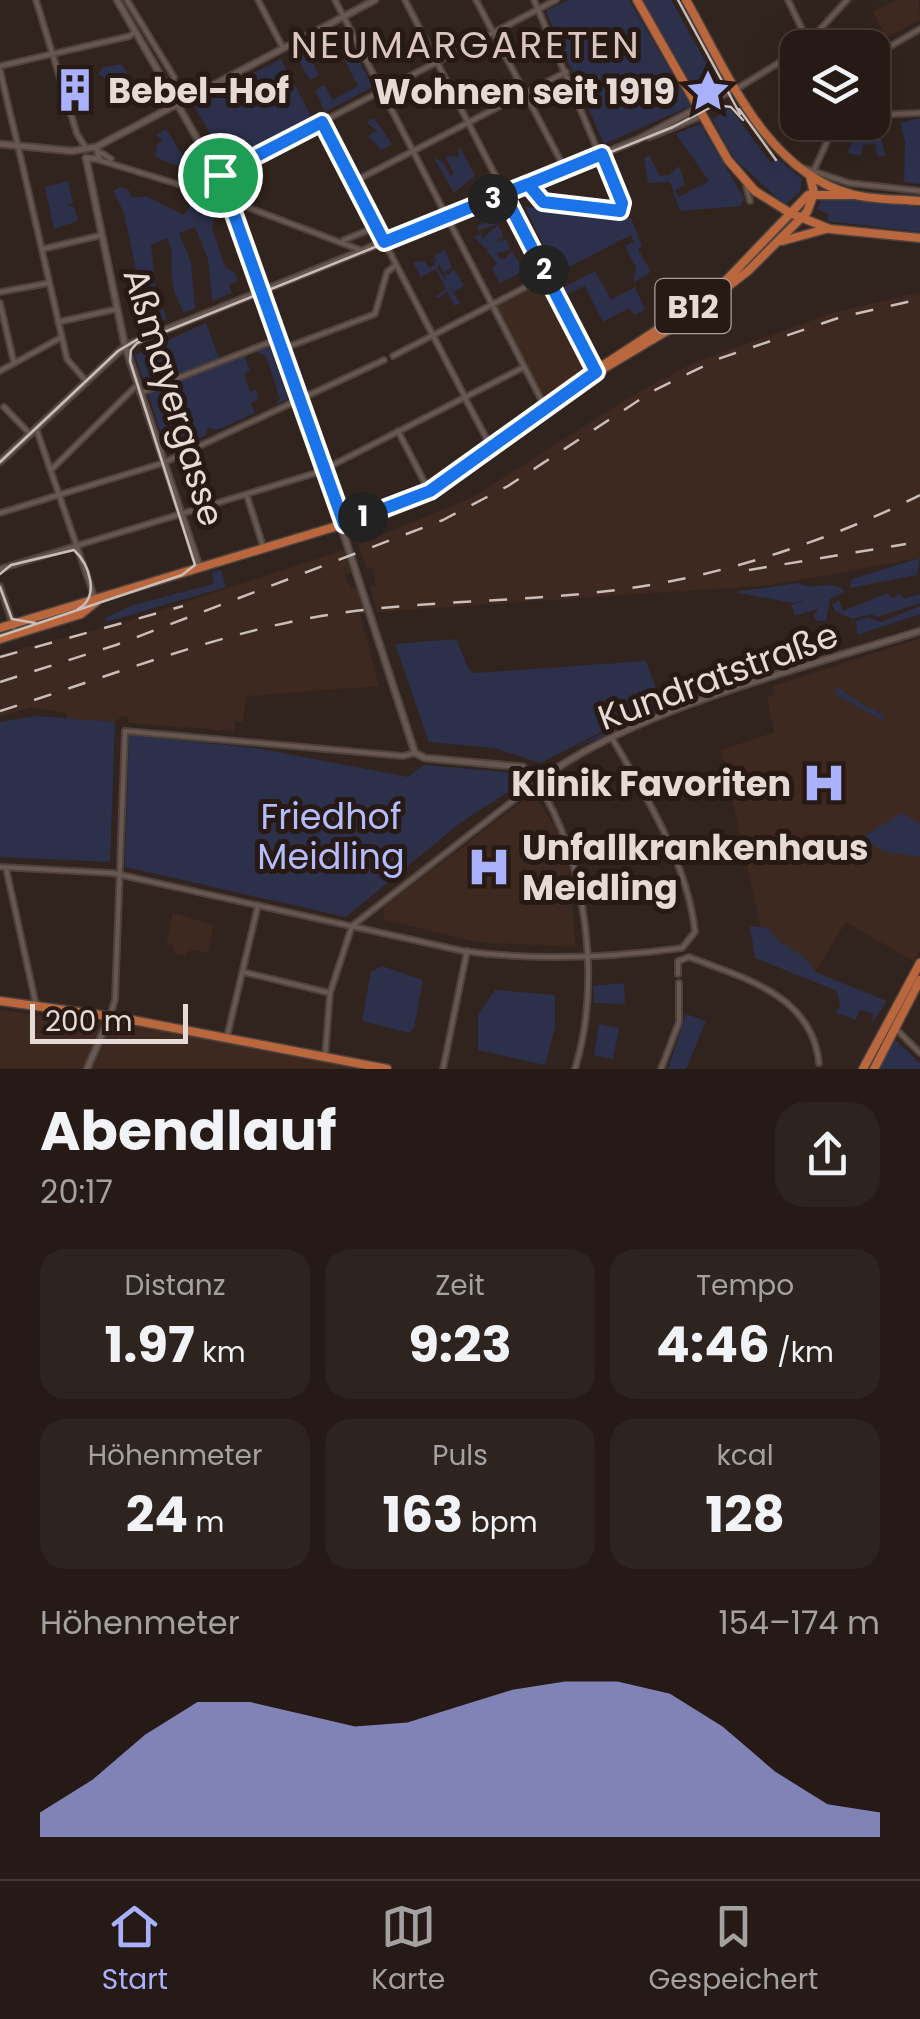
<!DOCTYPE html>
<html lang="de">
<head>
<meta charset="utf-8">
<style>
  body { margin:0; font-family:Poppins,sans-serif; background:#2d231f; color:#f1f3f6; height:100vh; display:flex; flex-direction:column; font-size:38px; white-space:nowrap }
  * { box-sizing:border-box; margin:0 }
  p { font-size:32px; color:#a3a1a1 }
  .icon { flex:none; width:55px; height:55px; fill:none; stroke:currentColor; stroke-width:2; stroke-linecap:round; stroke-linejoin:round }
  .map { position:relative; height:1069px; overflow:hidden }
  .details { display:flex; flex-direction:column; background:#251a16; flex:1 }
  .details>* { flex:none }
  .fabs { position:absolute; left:780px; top:30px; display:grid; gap:20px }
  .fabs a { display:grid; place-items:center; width:110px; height:110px; border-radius:20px; background:#251a16; box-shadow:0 10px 40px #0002,0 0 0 2px #423835; font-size:50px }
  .scale { position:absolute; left:30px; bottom:25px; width:158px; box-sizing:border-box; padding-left:10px; border:5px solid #e5dad6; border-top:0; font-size:28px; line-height:35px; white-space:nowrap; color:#e5dad6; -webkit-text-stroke:8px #271a14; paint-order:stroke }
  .pin { position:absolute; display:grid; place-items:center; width:85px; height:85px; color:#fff; margin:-42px; border:5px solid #fff; border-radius:50%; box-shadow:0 2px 10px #0007 }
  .km { position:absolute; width:50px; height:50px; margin:-25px; border-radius:50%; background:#222; color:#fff; font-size:28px; line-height:50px; text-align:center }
  .round { display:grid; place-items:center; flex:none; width:105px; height:105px; border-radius:30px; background:#2d231f }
  .overview { display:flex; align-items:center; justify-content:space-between; height:170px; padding:0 40px }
  h1 { font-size:55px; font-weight:700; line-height:75px }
  .stats { display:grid; grid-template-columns:repeat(3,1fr); gap:15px; height:170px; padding:10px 40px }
  .stats div { display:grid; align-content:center; border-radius:25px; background:#2d231f; text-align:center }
  .stats b { font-size:50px; font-weight:700 }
  .stats small { font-size:28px; font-weight:400 }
  .stats p { font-size:28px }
  .chart { height:280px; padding:20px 40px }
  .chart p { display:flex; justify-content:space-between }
  .chart svg { width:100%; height:180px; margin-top:10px; fill:#a9b0fc; opacity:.7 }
  .menu { display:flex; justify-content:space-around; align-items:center; height:140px; border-top:2px solid #423835; background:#251a16; font-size:28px; color:#a3a1a1 }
  .menu a { display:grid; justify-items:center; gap:5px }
  .menu .current { color:#a9b0fc }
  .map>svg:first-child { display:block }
  .built { fill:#3e2920 }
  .green { fill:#2d304b }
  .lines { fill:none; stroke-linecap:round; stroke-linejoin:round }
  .pedestrian-casing { stroke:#4e423d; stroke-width:8 }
  .minor-casing { stroke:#4e423d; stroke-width:8 }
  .tertiary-casing { stroke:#4e423d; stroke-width:9 }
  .primary-casing { stroke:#4e423d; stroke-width:11 }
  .pedestrian { stroke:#685750; stroke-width:4 }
  .minor { stroke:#685750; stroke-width:4 }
  .tertiary { stroke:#685750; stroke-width:5 }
  .primary { stroke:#ba673e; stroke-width:8 }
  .tram { stroke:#c9beb9; stroke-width:2.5 }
  .rail { stroke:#c9beb9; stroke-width:2.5; stroke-dasharray:18 18; stroke-linecap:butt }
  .route-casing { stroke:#fff; stroke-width:20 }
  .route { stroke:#1a73e8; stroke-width:12 }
  .labels { text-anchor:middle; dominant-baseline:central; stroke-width:10; stroke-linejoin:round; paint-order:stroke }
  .shield { fill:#271a14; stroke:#aca09c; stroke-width:2.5 }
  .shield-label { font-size:32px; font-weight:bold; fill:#e5dad6 }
  .poi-label { font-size:35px; font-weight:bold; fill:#e5dad6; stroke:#271a14; text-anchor:start }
  .street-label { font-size:35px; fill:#e5dad6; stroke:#271a14 }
  .park-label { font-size:35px; fill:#b5bcfd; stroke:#271a14 }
  .neighbourhood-label { font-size:38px; letter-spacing:2.5px; fill:#dac6be; stroke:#271a14 }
</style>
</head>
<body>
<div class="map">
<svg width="920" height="1069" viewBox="0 0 920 1069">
  <rect width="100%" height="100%" fill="#31231d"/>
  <!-- built -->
  <g class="built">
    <path d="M897,0H919L920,20L886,38L873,12Z"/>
    <path d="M547,276L592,349L600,380L547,414L493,304Z"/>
    <path d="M920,292V558L772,585L377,612L370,587L376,586L372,567L366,568L358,545L473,497L633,395L693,363L832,313Z"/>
    <path d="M344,550L351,573L345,575L350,588H358L362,602L366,613L360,614L379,686L246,696L243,722H235L234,731L128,723V717L122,716L115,722L67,719L66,713L32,707L0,717V654L118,624Z"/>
    <path d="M920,638V950L913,961L846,922L815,972L763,938L721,750L774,732L767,697L774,695L773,686Z"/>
    <path d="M533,793L557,829L569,867L576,947L477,942L384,920V907Z"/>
    <path d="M173,913L214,925L208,953L190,949L184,956L175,954L173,945L166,943Z"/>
    <path d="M0,1010L95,1023L110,1016L381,1069H0Z"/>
  </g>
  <!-- green -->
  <g class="green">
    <path d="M568,0H629L691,106L604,144L546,11Z"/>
    <path d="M643,0H671L720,88L700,99Z"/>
    <path d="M342,27L373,87L325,112L315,90L324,85L333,100L358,86L334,40L308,53L319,75L310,80L294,52Z"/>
    <path d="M281,59L314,122L229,166L193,104Z"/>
    <path d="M121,64L137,87L119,98L125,83L117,85L98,74L104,67Z"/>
    <path d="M730,108L771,163L777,158L802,179L800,192L785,205L734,158L712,119Z"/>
    <path d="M374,118L392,144L381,150L368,136L377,131L366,122Z"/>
    <path d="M920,118V184L904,182L905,141L900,123Z"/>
    <path d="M700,124L744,198L741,206L680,211L670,182L648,183L644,159L649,155L660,176L669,175L679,166L685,184L675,191L678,197L709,181L676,134Z"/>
    <path d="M166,129L188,164L183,179L178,177L180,167L155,157L157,144L163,141L156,135Z"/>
    <path d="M866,135L867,141L880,136L886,156H877L875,144L863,145L861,156L847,153L855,136Z"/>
    <path d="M459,145L475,176L454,193L434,158L442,161L451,176L454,173L445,156L458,157Z"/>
    <path d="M68,181L73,203L67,205L74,207L78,221L54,229L45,187Z"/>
    <path d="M120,187L129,190L131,197H148L184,215L190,206L216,213L212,228L225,267L234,272L238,281L229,285L232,293L212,301L208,259L195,227L179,233L191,262L195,308L184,313C179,301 176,299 173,285C169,268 175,252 167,238L151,245L156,291L167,319L148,327L124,213L113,191Z"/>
    <path d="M823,197L920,207V232L827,221L828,214L817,209Z"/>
    <path d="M525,207L631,218L642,246L638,249L651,272L633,283L636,268L625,246L634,242L631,235L557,273Z"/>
    <path d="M495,219L497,224L480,230L482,239L498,225L504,236L494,242L505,238L495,244L506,239L511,250L497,253L498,257L505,259L512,251L524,271L500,283L492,269L496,263L500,267L486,250L490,247L485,248L474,237L480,234L477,226Z"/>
    <path d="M445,250L452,268L444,272L439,265L437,268L446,281L444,273L449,275L454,269L464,286L454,292L449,286L460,303L455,306L446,290L445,294L438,298L435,297L446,289L436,269L421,277L413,262L425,261L429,268L435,265L433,260L437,262L434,256Z"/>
    <path d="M595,271L611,300L635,287L645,310L634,315L629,308L603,322L585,286L567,294L564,287Z"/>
    <path d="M206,323L219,358L252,352L245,358L250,371L244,374L250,392L257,390L258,400L251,403L255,413L217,430L208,428L205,436L173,451L169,439L163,440L135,355Z"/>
    <path d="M269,345L288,399L274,405L280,399L266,356L255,351Z"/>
    <path d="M920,558L917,575L850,588L852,579Z"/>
    <path d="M221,570L226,587L106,622L105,618L130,606L214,584L212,573Z"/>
    <path d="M798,583C813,593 833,577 845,592L830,599L826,621H817L813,616L818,609L795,616L791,605L810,598L792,603L734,592Z"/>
    <path d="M888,593L891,598L901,594L904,599L920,594V603L878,617L871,614L853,619L835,611L832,604L839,600L843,611Z"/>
    <path d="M920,606V614L857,635L856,621L868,617L881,622Z"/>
    <path d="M456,639L469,670L475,673L646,661L661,702L540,763L494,748L429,742L395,644Z"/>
    <path d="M729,680L728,684L570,750L644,712Z"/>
    <path d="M836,687L872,710L875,707L879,715L885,712L883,721L835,694Z"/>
    <path d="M36,716L115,722L110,862L0,857V722Z"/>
    <path d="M129,735L262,749L408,777L424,765L515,773L522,783L460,823L346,917L125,867Z"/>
    <path d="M902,813L920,824V857L885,852L866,841V835Z"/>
    <path d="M750,926L769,928C779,949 805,949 815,972L887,1001L872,1023L873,1013L860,1010L855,1020L835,1012L840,1007L837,991L755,958Z"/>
    <path d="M382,966L423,980L414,1028L409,1033L362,1021L371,972Z"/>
    <path d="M624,983L625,1004L594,1003L593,986Z"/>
    <path d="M495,990L555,995V1027L545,1065L478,1050V1015Z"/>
    <path d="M686,1014L706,1021L686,1069H668Z"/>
    <path d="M599,1024L619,1028L613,1059L594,1055Z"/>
    <path d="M895,1040L920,1063V1069H879L891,1041Z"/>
  </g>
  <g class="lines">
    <!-- pedestrian casing -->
    <g class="pedestrian-casing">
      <g id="pedestrian">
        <path d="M10,113L18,146"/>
        <path d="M140,393L273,341"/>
        <path d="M465,398L491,447"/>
      </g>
    </g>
    <!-- minor casing -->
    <g class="minor-casing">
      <g id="minor">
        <path d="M36,0L77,134L86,148"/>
        <path d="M127,0L174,77L170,91"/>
        <path d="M258,0L283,48"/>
        <path d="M335,0L545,407"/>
        <path d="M405,0L594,367"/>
        <path d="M476,0L565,169"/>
        <path d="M788,0L811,48"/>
        <path d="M803,48L847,0"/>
        <path d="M872,57L920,29"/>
        <path d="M0,66L130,36L135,31"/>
        <path d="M0,70L10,113"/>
        <path d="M738,88L798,51"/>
        <path d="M872,115L920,113"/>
        <path d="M322,122L465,397"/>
        <path d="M18,146L67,359L86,381"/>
        <path d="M102,153L111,159"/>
        <path d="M99,160L220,197L363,251"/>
        <path d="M804,168L849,183L920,191"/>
        <path d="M815,168L836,122"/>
        <path d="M220,175L556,0"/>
        <path d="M353,182L566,72"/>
        <path d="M528,186L543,202L622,208L534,0"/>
        <path d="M746,186L750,201"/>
        <path d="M344,240L376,227"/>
        <path d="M43,249L102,235"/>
        <path d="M0,292L49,283"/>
        <path d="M0,303L14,363"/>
        <path d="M58,322L117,309"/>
        <path d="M290,346L375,314L387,272L396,265"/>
        <path d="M393,356L547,276"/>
        <path d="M0,371L62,337"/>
        <path d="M4,407L30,434"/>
        <path d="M36,428L95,599"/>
        <path d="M398,431L428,489"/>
        <path d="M52,469L137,385"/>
        <path d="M247,496L264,549"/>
        <path d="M0,513L163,463L384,360"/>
        <path d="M0,569L319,472L524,367"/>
        <path d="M0,586L16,634"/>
        <path d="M0,867L112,873L463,951C537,961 608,958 682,948L695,932C688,865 647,797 613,740"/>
        <path d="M6,868L36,1005"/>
        <path d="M243,972L330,993"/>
        <path d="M678,974V961L689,957C744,978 812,995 819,1063"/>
        <path d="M110,1016L115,1000L125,731L403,756L415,753"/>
        <path d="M896,1029L920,1053"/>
        <path d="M227,1037L258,905"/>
        <path d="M325,1057L330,993L352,926L537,782C586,859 602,981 575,1069"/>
        <path d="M443,1069L467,951"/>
        <path d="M661,1069L679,1022V983"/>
      </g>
    </g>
    <!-- tertiary casing -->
    <g class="tertiary-casing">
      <g id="tertiary">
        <path d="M117,0L231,197L293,375"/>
        <path d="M649,137L703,115"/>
        <path d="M0,144L72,151L96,147L375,0"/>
        <path d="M86,158L125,346L199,566"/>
        <path d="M86,158L99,159L97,148"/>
        <path d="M283,348L415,753L425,758L523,767L537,782C635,708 803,668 920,631"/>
        <path d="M0,462L125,346L637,140L734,89"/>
        <path d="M87,1069L110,1016"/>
      </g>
    </g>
    <!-- primary casing -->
    <g class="primary-casing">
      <g id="primary">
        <path d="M637,0L728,160L755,191L790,213L830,229L920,238"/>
        <path d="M686,0C726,70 765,171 851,194C872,200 898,199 920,201"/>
        <path d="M782,241L826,229"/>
        <path d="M601,370L680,323L748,271L807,212L814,193L810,176"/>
        <path d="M0,628L344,524L429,491L605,364L715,292L808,195H851"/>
        <path d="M0,639L81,614L96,602"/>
        <path d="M0,1001L122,1018L387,1069"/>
        <path d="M863,1069L920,963"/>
        <path d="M874,1069L920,980"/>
      </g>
    </g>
    <!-- pedestrian -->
    <use href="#pedestrian" class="pedestrian"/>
    <!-- minor -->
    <use href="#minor" class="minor"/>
    <!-- tertiary -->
    <use href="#tertiary" class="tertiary"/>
    <!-- primary -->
    <use href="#primary" class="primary"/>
    <!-- tram -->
    <g class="tram">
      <path d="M678,0L740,114"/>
      <path d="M739,109L776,160"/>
      <path d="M0,462L118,351L138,339"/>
      <path d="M0,574L11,565L74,550C90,565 100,597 78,609"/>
      <path d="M0,587L12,619L35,623"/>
      <path d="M0,636L182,575L195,565L130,361L131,350L137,343L673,127L715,105L731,107L743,120"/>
    </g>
    <!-- rail -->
    <g class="rail">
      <path d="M749,570L906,544"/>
      <path d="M0,657L183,606"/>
      <path d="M0,682L116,645L443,520L508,486L653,391L718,359L841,317L920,299"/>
      <path d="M0,711C105,678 212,635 321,616C423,599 528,603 631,588C725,575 836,538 920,495"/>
    </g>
  </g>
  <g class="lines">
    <!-- route casing -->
    <g class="route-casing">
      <path id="route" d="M220,175L344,524L430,491L596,372L504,194L602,154L622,203L620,211L543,202L528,184L384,242L322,122L220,175"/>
    </g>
    <!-- route -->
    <use href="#route" class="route"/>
  </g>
  <!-- icons -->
  <defs>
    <g id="building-bare" transform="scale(3.45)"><path d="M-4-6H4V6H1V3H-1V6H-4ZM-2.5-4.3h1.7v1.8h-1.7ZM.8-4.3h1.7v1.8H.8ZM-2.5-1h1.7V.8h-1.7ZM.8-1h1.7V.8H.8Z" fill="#a9b0fc" stroke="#271a14" stroke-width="2.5" paint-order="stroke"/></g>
    <g id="sight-bare" transform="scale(3.45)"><path d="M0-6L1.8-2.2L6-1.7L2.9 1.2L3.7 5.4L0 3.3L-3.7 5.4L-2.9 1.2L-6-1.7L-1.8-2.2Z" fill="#a9b0fc" stroke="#271a14" stroke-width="2.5" paint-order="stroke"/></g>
    <g id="hospital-bare" transform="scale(3.45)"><path d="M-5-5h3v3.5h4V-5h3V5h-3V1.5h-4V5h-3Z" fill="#a9b0fc" stroke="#271a14" stroke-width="2.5" paint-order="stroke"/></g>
  </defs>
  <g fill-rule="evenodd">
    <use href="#building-bare" x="75" y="90"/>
    <use href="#sight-bare" x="708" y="91"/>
    <use href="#hospital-bare" x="824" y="783"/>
    <use href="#hospital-bare" x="489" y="867"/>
  </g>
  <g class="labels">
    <!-- shield labels -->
    <rect class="shield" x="655.5" y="279" width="75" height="54" rx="8"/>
    <g class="shield-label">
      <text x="693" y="306">B12</text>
    </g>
    <!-- poi labels -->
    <g class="poi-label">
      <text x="108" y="90">Bebel-Hof</text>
      <text x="675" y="91" text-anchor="end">Wohnen seit 1919</text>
      <text x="791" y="783" text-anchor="end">Klinik Favoriten</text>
      <text x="522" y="847">Unfallkrankenhaus<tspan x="522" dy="40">Meidling</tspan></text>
    </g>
    <!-- street labels -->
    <g class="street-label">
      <text transform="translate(174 397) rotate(73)">Aßmayergasse</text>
      <text transform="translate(718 676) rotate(-20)">Kundratstraße</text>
    </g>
    <!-- park labels -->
    <g class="park-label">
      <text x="331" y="816">Friedhof<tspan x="331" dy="40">Meidling</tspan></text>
    </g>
    <!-- neighbourhood labels -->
    <g class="neighbourhood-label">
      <text x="466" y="44">NEUMARGARETEN</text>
    </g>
  </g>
</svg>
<div class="fabs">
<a><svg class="icon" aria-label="layers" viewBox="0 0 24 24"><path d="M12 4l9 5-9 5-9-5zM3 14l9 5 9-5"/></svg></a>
</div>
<div class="scale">200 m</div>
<div class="pin" style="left:220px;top:175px;background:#1e9e55"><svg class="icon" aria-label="arrive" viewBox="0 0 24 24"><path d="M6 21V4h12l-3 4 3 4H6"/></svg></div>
<b class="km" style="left:363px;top:517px">1</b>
<b class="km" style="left:544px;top:270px">2</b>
<b class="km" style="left:493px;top:199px">3</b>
</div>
<section class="details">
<div class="overview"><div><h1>Abendlauf</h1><p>20:17</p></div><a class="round"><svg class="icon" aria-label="share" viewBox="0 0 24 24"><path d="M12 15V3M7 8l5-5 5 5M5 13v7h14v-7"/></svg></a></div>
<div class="stats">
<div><p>Distanz</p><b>1.97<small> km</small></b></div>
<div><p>Zeit</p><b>9:23</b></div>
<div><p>Tempo</p><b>4:46<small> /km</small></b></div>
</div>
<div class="stats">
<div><p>Höhenmeter</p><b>24<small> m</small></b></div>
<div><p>Puls</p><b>163<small> bpm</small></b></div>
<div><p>kcal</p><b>128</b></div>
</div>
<div class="chart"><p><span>Höhenmeter</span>154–174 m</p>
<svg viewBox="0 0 160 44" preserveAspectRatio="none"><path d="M0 44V38L10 30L20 19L30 11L40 11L50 14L60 17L70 16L80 12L90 8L100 6L110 6L120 9L130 17L140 28L150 36L160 38V44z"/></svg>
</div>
</section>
<nav class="menu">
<a class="current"><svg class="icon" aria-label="home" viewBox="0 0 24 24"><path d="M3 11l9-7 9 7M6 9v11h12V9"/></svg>Start</a>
<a><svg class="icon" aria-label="map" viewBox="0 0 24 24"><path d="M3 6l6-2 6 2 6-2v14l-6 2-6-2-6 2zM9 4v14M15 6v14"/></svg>Karte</a>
<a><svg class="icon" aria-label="saved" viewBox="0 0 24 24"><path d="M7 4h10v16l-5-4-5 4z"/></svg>Gespeichert</a>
</nav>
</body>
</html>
